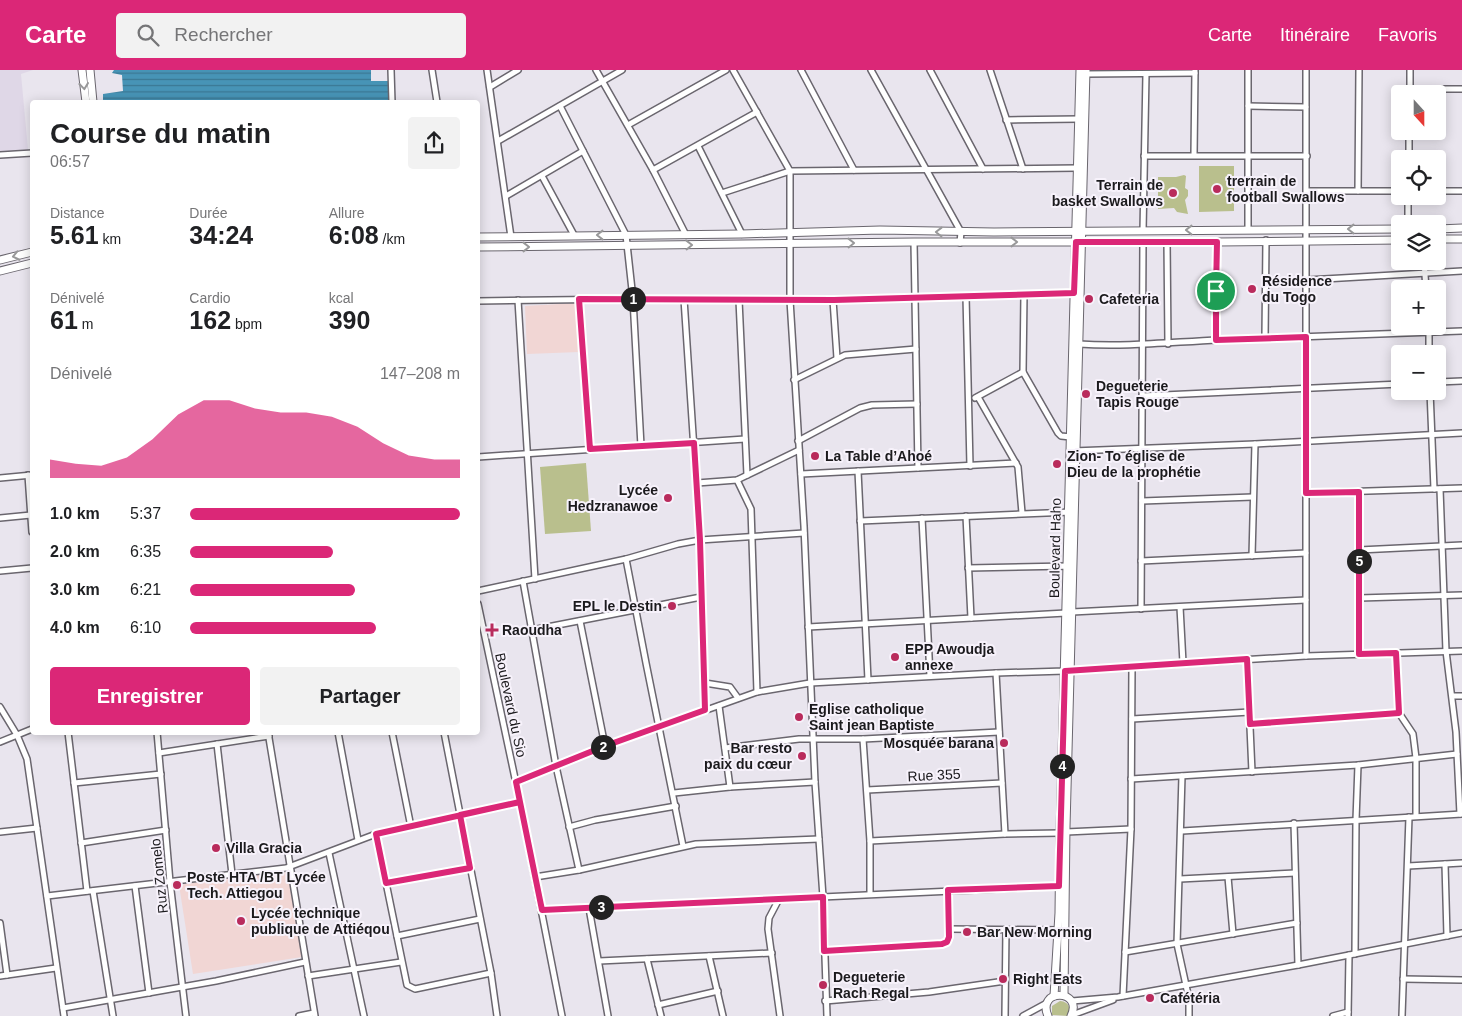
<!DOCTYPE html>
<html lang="fr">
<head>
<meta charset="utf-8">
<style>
  body { margin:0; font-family:Helvetica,sans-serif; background:#f2f2f2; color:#202124; height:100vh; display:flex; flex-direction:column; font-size:19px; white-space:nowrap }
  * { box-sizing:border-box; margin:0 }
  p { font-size:16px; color:#757577 }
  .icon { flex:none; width:28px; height:28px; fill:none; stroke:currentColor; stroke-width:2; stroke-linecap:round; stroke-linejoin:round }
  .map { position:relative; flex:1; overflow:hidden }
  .panel { position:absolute; left:30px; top:30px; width:450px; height:635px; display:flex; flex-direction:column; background:#fff; border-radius:5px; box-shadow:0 2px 12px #0003 }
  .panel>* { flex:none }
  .needle { width:32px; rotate:159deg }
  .tools { position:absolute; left:1391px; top:15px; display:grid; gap:10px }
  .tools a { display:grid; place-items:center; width:55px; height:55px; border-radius:5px; background:#fff; box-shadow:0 2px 12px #0003; font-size:25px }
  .pin { position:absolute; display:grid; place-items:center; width:42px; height:42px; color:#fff; margin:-21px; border:2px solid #fff; border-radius:50%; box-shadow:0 1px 5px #0007 }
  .km { position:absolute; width:25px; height:25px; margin:-12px; border-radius:50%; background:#222; color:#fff; font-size:14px; line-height:25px; text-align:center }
  .round { display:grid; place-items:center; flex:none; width:52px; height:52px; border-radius:5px; background:#f2f2f2 }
  .head { display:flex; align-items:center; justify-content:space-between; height:85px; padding:0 20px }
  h1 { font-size:28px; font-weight:600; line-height:38px }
  .stats { display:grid; grid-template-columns:repeat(3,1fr); gap:8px; height:85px; padding:5px 20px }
  .stats div { display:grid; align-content:center }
  .stats b { font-size:25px; font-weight:600 }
  .stats small { font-size:14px; font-weight:400 }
  .stats p { font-size:14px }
  .chart { height:140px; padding:10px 20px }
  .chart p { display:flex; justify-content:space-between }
  .chart svg { width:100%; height:90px; margin-top:5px; fill:#db2777; opacity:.7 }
  .action { display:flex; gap:10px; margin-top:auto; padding:10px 20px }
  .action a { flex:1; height:58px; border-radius:5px; background:#db2777; color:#fff; font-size:20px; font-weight:600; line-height:58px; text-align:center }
  .action a+a { background:#f2f2f2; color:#202124 }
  ul { padding:0 20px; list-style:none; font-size:16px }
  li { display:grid; grid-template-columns:80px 60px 1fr; align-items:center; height:38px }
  li i { height:12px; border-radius:6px; background:#db2777 }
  header { display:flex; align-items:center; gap:30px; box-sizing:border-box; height:70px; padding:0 25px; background:#db2777; color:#fff }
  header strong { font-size:24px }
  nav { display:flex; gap:28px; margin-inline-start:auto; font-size:18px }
  .search { width:350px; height:45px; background:#f2f2f2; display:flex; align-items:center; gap:12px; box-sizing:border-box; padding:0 18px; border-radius:5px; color:#757577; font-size:19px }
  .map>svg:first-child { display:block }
  .built { fill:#dfd7e7 }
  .education { fill:#f1d6d4 }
  .park { fill:#b9bf8d }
  .water { fill:url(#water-rules) }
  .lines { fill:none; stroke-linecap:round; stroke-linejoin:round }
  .minor-casing { stroke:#6a666e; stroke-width:8 }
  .major-casing { stroke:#6a666e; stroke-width:9 }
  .minor { stroke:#fff; stroke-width:5 }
  .major { stroke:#fff; stroke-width:7 }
  .oneway { stroke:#989899 }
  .route-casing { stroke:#fff; stroke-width:10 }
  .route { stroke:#db2777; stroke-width:6 }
  .poi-dot { fill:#b92b5c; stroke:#f7f2fb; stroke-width:2 }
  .labels { text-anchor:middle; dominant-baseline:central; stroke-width:4; stroke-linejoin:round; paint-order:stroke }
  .poi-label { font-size:14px; font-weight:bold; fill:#1b1a1d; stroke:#f7f2fb; text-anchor:start }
  .street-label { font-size:14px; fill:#1b1a1d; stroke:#f7f2fb }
</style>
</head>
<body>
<header>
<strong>Carte</strong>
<div class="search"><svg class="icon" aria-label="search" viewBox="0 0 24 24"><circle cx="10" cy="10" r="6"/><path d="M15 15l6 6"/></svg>Rechercher</div>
<nav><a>Carte</a><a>Itinéraire</a><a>Favoris</a></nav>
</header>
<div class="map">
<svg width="1462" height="946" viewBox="0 0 1462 946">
  <defs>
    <pattern id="water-rules" width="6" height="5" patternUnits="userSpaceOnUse" patternTransform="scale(1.25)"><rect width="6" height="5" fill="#4794b6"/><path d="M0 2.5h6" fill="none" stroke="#3a7893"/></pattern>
  </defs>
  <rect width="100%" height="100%" fill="#e9e5ee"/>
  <!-- built -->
  <path class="built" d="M0,0H33L21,4L28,80L0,83Z"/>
  <!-- education -->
  <g class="education">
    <path d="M577,233L579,282L527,284L525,236Z"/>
    <path d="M288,798L302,887L193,904L179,815Z"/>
  </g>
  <!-- park -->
  <g class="park">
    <path d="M1199,96H1234V141L1199,142Z"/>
    <path d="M1184,105L1186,106L1185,118L1188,120V126L1185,130L1188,144L1177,142L1174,138L1158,139V107H1176Z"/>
    <path d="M586,393L591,461L545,464L540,397Z"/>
    <path d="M1060,931C1070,932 1070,938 1069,946L1052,945V936Z"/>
  </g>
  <!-- water -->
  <path class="water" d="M114,0H371V11H389L390,32H103V24L123,21L122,5L112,3Z"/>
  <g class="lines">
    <!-- minor casing -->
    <g class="minor-casing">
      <g id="minor">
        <path d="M391,0L392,32"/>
        <path d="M432,0L437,32"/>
        <path d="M487,0L511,167"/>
        <path d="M596,0L653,100L686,165"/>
        <path d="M733,0L790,101V230L804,456L815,712L823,827L827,946"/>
        <path d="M801,0L854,100"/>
        <path d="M871,0L961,162L960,173"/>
        <path d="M930,0L983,99"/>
        <path d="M990,0L1023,99"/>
        <path d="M1086,4L1195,3"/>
        <path d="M490,17L518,0"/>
        <path d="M1410,19H1462"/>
        <path d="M1410,24V0"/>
        <path d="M560,36L626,165L633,229L641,376"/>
        <path d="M1248,36L1306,37"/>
        <path d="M1006,50L1079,49"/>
        <path d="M628,55L726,0"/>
        <path d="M498,71L622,0"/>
        <path d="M698,76L742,164"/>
        <path d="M0,85L32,83"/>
        <path d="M1194,85L1195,1"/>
        <path d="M1144,86H1307"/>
        <path d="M1409,89V61"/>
        <path d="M653,100L757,42"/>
        <path d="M542,106L574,165"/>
        <path d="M1307,121H1400"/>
        <path d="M1358,121L1359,0"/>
        <path d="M1438,121H1462"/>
        <path d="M722,123L790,101L1077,98"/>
        <path d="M506,126L583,81"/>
        <path d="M1408,154V126"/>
        <path d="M1248,160V0"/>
        <path d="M1143,161L1146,4"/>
        <path d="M1167,171L1168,274"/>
        <path d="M914,172L918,398"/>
        <path d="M1424,191L1426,219"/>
        <path d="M1307,210L1462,201"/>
        <path d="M1024,224L1023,302L1058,363L1061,366L1071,367"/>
        <path d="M966,226L970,396"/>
        <path d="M579,229L590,379"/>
        <path d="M684,229L700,470L705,640"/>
        <path d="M518,230L535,509"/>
        <path d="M739,230L747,405"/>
        <path d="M833,230L837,288"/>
        <path d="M478,231L633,229L833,230L1074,223"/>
        <path d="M1429,256V284"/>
        <path d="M1265,268L1266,170"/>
        <path d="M1216,270L1217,172"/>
        <path d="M1079,274C1126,277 1172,272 1219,270C1300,267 1381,264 1462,261"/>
        <path d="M794,310L845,285L916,279"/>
        <path d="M1438,312L1462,311"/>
        <path d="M1430,321L1434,419"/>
        <path d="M1142,326L1400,314"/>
        <path d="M978,327L1018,397L1022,443"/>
        <path d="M975,328L1023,302"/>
        <path d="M798,371L860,338L872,335L917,334"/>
        <path d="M1073,381L1255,374L1462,363"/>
        <path d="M478,387L745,369"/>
        <path d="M858,401L868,610"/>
        <path d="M801,404L1016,393"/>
        <path d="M28,405L32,462"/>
        <path d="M0,408L32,405"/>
        <path d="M737,410L751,439L757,622"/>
        <path d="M697,413L737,410L799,380"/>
        <path d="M1440,419L1446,581L1456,662L1460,744"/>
        <path d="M1306,423L1462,418"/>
        <path d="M1142,431L1253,427"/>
        <path d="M966,446L971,548"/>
        <path d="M0,448L31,445"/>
        <path d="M922,448L930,606"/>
        <path d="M860,451L1071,442"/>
        <path d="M1359,480L1462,475"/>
        <path d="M1252,486L1255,374"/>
        <path d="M626,489L646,593L683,776"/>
        <path d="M1141,491L1306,483"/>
        <path d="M968,498L1068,496L1070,497"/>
        <path d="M0,501L32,498"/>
        <path d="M523,511L556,696L579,800"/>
        <path d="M478,521L626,489L678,474L700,470L804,463"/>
        <path d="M1359,528L1462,525"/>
        <path d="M478,534L520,732L562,946"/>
        <path d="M1180,537L1183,593"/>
        <path d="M1141,539L1143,171"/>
        <path d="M1072,542L1306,530"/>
        <path d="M580,551L605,676"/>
        <path d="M808,557L1066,543"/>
        <path d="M532,560L701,527"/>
        <path d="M1396,583L1399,643L1413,664L1416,688V746"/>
        <path d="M1359,584V422"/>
        <path d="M1306,586V0"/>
        <path d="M1247,589L1252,702"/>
        <path d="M996,603L1005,764"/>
        <path d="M705,613L730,617L738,628"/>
        <path d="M1453,626H1462"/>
        <path d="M719,636L730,717"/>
        <path d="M0,637L17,665L27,689L64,946"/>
        <path d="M1132,649L1250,642"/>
        <path d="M1250,654L1399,643"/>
        <path d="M68,662L87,821"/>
        <path d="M157,662L170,812L186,946"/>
        <path d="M268,662L315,946"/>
        <path d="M338,662L358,770"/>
        <path d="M392,662L411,757"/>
        <path d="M444,662L491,903L497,946"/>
        <path d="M863,669L870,771V824"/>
        <path d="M0,672L32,659"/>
        <path d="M217,674L232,804"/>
        <path d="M725,678L799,669H863L999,662"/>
        <path d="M159,683L269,666"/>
        <path d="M1182,706L1177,874L1189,929V946"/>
        <path d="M1131,709L1358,695L1457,684"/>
        <path d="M516,712L605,676L757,622L810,613L996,603L1065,601L1306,586L1462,581"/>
        <path d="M74,713L161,704"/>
        <path d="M867,720L1002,713"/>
        <path d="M674,723L730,717L815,712"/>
        <path d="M1294,753L1298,895"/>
        <path d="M569,757L595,750L676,736"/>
        <path d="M1182,761L1462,744"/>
        <path d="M0,762L37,758"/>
        <path d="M1066,762L1131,759"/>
        <path d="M376,764L407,915L415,919L491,903"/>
        <path d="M870,771L1005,764L1060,763"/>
        <path d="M81,773L166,760"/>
        <path d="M329,783L364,946"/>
        <path d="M1445,794L1447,866"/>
        <path d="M1408,796L1462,793"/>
        <path d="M535,807L579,800L696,774L819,769"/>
        <path d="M1228,807L1233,864"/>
        <path d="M1180,809L1295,803"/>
        <path d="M386,813L470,798"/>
        <path d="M135,816L149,923"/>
        <path d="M93,821L113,946"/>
        <path d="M47,826L286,798L376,764L520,732"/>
        <path d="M779,829L769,848L768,859L780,946"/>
        <path d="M589,838L608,946"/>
        <path d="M542,840L1059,816"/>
        <path d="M0,853L7,905"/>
        <path d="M949,859L1059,860"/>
        <path d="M397,866L480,849"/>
        <path d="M824,881L942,874L947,872L949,867L948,820"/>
        <path d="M1125,882L1297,853"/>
        <path d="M1355,884L1356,750L1358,695"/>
        <path d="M709,886L723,946"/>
        <path d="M647,889L661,946"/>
        <path d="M599,891L772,883"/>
        <path d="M0,906L56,898"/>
        <path d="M308,906L401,892"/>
        <path d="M1403,909L1462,910"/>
        <path d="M1123,926L1131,759L1132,596"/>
        <path d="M825,931L929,922L1005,911"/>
        <path d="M1072,931L1118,927L1298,895L1462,863"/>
        <path d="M658,935L718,921"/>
        <path d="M63,938L216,911L305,892"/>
        <path d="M1072,945L1113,930"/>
        <path d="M299,946L314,943"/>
        <path d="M1005,946L1006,859"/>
        <path d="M1023,946L1047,933"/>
        <path d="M1333,946L1348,942"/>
        <path d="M1348,946L1349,885"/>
        <path d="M1402,946L1409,747"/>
      </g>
    </g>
    <!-- major casing -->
    <g class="major-casing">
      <g id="major">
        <path d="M82,0L86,32"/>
        <path d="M90,0L93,32"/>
        <path d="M1438,159L1462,158"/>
        <path d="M478,167L742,164L880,160L994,162L1400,159"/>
        <path d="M1438,169H1462"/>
        <path d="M478,177L914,172H1217L1400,170"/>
        <path d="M0,190L32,182"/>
        <path d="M0,201L32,193"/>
        <path d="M1064,925L1066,757L1086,0"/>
        <path d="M1054,926L1059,843L1060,763L1080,0"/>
        <path d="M1048,946C1036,918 1084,919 1071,946"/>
      </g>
    </g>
    <!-- minor -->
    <use href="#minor" class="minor"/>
    <!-- major -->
    <use href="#major" class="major"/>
  </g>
  <!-- one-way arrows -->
  <defs><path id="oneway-chevron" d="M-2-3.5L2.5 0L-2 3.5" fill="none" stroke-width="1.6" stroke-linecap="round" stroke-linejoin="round" transform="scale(1.25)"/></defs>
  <g class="oneway">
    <use href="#oneway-chevron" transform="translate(84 16) rotate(83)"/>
    <use href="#oneway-chevron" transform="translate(1351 159) rotate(-180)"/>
    <use href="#oneway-chevron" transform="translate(1189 160) rotate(180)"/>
    <use href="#oneway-chevron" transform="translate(939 162) rotate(-179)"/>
    <use href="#oneway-chevron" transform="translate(600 165) rotate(180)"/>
    <use href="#oneway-chevron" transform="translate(1014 172)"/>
    <use href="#oneway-chevron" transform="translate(851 173) rotate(-1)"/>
    <use href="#oneway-chevron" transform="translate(689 175) rotate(-1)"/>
    <use href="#oneway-chevron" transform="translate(526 177)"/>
    <use href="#oneway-chevron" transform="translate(16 186) rotate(168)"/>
  </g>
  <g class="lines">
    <!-- route casing -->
    <g class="route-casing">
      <path id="route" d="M1216,221L1217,172H1076L1074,223L834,230L579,229L590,379L694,373L700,470L705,640L605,676L516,712L520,732L460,745L470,798L386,813L376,764L520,732L542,840L823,827L824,881L942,874L947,872L949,867L948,820L1059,816L1065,601L1247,589L1250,654L1399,643L1396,583L1359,584V422L1306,423V267L1216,270V221"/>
    </g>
    <!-- route -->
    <use href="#route" class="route"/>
  </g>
  <!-- markers -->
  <g class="poi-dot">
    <circle cx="1217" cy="119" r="5"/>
    <circle cx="1173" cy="123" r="5"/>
    <circle cx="1252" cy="219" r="5"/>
    <circle cx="1089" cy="229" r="5"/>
    <circle cx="1086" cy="324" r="5"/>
    <circle cx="815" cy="386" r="5"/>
    <circle cx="1057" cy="394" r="5"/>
    <circle cx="668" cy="428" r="5"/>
    <circle cx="672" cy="536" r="5"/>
    <path d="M489.5 552.5h5v5h5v5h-5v5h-5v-5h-5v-5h5z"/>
    <circle cx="895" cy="587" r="5"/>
    <circle cx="799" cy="647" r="5"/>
    <circle cx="1004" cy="673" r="5"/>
    <circle cx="802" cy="686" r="5"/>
    <circle cx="216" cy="778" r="5"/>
    <circle cx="177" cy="815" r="5"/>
    <circle cx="241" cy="851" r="5"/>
    <circle cx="967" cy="862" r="5"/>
    <circle cx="1003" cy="909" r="5"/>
    <circle cx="823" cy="915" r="5"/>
    <circle cx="1150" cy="928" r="5"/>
  </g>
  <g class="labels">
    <!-- poi labels -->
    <g class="poi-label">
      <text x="1227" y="111">trerrain de<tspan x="1227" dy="16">football Swallows</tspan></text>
      <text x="1163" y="115" text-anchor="end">Terrain de<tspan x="1163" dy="16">basket Swallows</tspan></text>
      <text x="1262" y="211">Résidence<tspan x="1262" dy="16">du Togo</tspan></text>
      <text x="1099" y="229">Cafeteria</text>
      <text x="1096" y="316">Degueterie<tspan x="1096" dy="16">Tapis Rouge</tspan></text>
      <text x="825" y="386">La Table d’Ahoé</text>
      <text x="1067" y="386">Zion- To église de<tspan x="1067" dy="16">Dieu de la prophétie</tspan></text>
      <text x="658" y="420" text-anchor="end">Lycée<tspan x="658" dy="16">Hedzranawoe</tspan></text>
      <text x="662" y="536" text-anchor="end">EPL le Destin</text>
      <text x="502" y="560">Raoudha</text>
      <text x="905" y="579">EPP Awoudja<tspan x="905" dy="16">annexe</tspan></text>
      <text x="809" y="639">Eglise catholique<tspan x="809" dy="16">Saint jean Baptiste</tspan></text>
      <text x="994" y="673" text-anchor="end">Mosquée barana</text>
      <text x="792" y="678" text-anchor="end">Bar resto<tspan x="792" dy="16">paix du cœur</tspan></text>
      <text x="226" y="778">Villa Gracia</text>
      <text x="187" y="807">Poste HTA /BT Lycée<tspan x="187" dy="16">Tech. Attiegou</tspan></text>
      <text x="251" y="843">Lycée technique<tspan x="251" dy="16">publique de Attiéqou</tspan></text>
      <text x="977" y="862">Bar New Morning</text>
      <text x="833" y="907">Degueterie<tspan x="833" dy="16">Rach Regal</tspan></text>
      <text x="1013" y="909">Right Eats</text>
      <text x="1160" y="928">Cafétéria</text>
    </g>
    <!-- street labels -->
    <g class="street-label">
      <text transform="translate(1055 478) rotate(-89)">Boulevard Haho</text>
      <text transform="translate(511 635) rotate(78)">Boulevard du Sio</text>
      <text transform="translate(934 705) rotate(-3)">Rue 355</text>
      <text transform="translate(159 806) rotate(-96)">Ruz Zomelo</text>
    </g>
  </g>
</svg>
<div class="tools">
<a><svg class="needle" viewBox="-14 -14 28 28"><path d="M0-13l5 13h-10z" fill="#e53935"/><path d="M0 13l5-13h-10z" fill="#757577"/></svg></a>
<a><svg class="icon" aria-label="locate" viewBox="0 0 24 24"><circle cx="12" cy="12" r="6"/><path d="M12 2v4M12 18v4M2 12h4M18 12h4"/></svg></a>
<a><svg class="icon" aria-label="layers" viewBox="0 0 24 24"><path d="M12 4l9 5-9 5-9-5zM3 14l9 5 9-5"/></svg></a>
<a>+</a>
<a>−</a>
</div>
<div class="pin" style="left:1216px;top:221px;background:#1e9e55"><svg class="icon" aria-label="arrive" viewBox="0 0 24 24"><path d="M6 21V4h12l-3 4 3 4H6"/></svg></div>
<b class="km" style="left:633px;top:229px">1</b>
<b class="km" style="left:603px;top:677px">2</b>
<b class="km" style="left:601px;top:837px">3</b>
<b class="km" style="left:1062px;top:696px">4</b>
<b class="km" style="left:1359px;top:491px">5</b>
<section class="panel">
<div class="head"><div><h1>Course du matin</h1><p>06:57</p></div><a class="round"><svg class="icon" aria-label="share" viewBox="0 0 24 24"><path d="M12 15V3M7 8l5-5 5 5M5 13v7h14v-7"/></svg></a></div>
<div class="stats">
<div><p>Distance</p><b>5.61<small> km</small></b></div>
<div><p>Durée</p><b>34:24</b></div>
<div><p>Allure</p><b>6:08<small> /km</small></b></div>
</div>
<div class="stats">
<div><p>Dénivelé</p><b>61<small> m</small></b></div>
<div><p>Cardio</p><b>162<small> bpm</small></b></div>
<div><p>kcal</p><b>390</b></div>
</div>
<div class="chart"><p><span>Dénivelé</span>147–208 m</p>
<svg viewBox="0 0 160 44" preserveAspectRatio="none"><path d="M0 44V35L10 37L20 38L30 34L40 25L50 13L60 6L70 6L80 10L90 12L100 12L110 14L120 19L130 27L140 33L150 35L160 35V44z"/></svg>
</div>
<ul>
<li><b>1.0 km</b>5:37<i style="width:100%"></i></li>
<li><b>2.0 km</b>6:35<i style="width:53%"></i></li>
<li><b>3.0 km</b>6:21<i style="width:61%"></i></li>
<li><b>4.0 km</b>6:10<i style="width:69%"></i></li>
</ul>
<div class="action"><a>Enregistrer</a><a>Partager</a></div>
</section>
</div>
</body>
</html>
